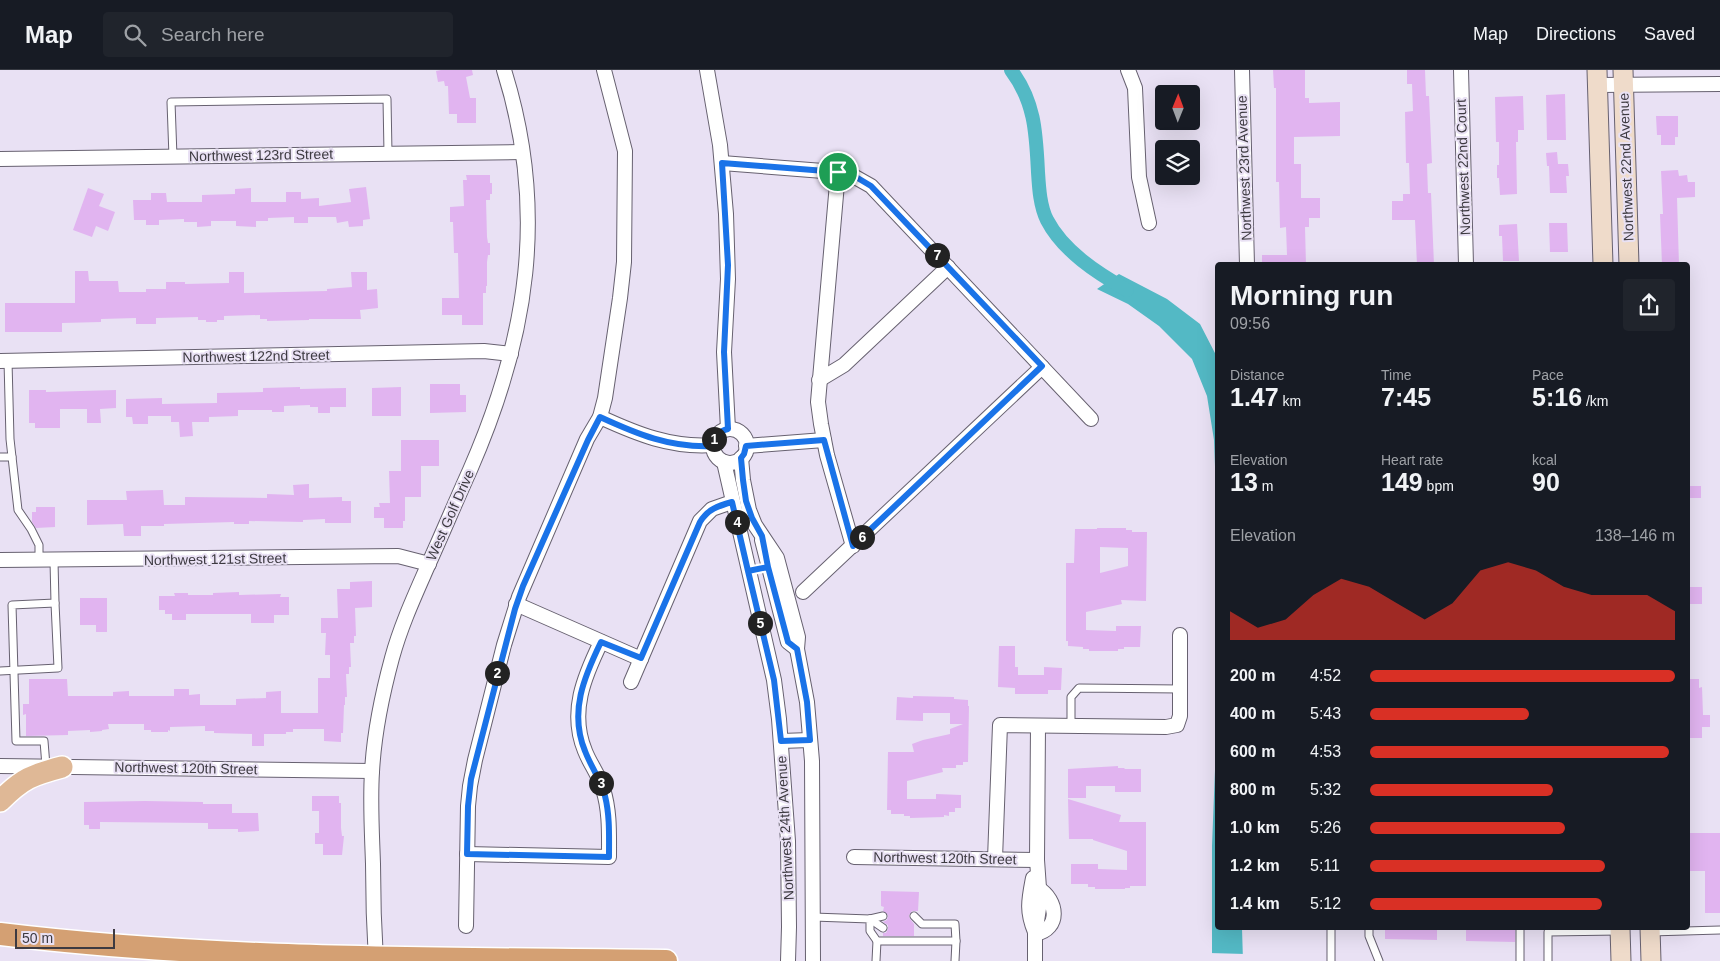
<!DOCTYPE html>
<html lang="en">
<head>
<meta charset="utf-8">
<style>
  body { margin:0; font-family:Helvetica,sans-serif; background:#20242c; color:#f1f3f6; height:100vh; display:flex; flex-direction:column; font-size:19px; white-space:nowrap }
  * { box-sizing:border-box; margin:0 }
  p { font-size:16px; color:#9ea1a6 }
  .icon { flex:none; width:28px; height:28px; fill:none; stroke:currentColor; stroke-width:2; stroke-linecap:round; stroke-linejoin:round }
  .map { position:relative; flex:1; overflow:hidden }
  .side { position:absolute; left:1215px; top:192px; width:475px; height:668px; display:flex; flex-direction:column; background:#171b24; border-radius:5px; box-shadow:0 5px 20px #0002 }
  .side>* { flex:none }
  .needle { width:32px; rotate:1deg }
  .tools { position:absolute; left:1155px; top:15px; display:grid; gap:10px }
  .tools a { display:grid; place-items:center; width:45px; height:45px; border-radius:5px; background:#171b24; box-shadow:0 5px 20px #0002; font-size:25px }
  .scale { position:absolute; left:15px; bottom:12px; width:100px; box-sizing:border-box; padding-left:5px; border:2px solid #3d3a41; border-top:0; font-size:14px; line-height:18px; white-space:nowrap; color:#3d3a41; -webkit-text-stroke:4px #e9e1f4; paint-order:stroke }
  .pin { position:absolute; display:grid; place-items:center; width:42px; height:42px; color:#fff; margin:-21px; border:2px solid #fff; border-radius:50%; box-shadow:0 1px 5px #0007 }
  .km { position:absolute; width:25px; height:25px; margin:-12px; border-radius:50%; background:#222; color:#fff; font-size:14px; line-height:25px; text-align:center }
  .round { display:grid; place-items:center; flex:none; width:52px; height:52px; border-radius:5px; background:#20242c }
  .head { display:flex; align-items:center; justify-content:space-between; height:85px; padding:0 15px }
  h1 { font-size:28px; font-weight:800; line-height:38px }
  .metrics { display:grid; grid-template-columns:repeat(3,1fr); gap:8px; height:85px; padding:5px 15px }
  .metrics div { display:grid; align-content:center }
  .metrics b { font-size:25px; font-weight:800 }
  .metrics small { font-size:14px; font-weight:400 }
  .metrics p { font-size:14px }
  .chart { height:140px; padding:10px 15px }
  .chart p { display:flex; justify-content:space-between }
  .chart svg { width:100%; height:90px; margin-top:5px; fill:#d93025; opacity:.7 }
  ul { padding:0 15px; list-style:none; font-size:16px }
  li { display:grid; grid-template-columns:80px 60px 1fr; align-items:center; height:38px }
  li i { height:12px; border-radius:6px; background:#d93025 }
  header { display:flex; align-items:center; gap:30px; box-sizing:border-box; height:70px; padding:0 25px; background:#171b24; border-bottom:1px solid #363941 }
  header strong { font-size:24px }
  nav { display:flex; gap:28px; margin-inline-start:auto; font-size:18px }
  .search { width:350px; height:45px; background:#20242c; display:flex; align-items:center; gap:12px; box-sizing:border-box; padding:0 18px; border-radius:5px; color:#9ea1a6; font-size:19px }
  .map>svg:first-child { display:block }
  .water { fill:#53b9c5 }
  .pier { fill:#e9e1f4 }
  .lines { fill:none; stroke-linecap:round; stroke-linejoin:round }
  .canal { stroke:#53b9c5; stroke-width:14 }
  .building { fill:#e1b4f0; fill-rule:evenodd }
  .service-casing { stroke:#676170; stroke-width:9 }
  .minor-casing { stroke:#676170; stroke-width:16 }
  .secondary-casing { stroke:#676170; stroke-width:21 }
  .primary-casing { stroke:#fff; stroke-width:24 }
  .trunk-casing { stroke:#fff; stroke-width:25 }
  .service { stroke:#fff; stroke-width:7 }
  .minor { stroke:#fff; stroke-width:14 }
  .secondary { stroke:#efdbca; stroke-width:19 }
  .primary { stroke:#dfb896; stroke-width:21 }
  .trunk { stroke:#d4a073; stroke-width:22 }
  .route-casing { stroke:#fff; stroke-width:10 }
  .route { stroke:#1a73e8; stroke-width:6 }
  .labels { text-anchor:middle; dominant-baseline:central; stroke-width:4; stroke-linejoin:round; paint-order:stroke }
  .street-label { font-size:14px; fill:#3d3a41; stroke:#e9e1f4 }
</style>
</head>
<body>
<header>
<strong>Map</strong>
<div class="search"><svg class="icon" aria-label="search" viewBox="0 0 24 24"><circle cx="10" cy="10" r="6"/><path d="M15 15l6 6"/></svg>Search here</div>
<nav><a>Map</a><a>Directions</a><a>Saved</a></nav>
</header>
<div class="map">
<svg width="1720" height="891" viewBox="0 0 1720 891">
  <rect width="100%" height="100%" fill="#e9e1f4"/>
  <!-- water -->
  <g class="water">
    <path d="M1119,204L1167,229L1200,254L1217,287V449L1214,370L1207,326L1192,289L1159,256L1128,234L1097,219Z"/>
    <path d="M1217,649L1218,858H1242L1243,891H1212V776Z"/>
  </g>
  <!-- pier -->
  <path class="pier" d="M1209,883L1245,884V891H1209Z"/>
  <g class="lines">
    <!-- canal -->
    <path class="canal" d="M1011,0C1035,32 1036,63 1038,102C1039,118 1040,136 1047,150C1063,181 1097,203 1127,220"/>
  </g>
  <!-- building -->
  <g class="building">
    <path d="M441,0H472L473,5L466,7L470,28H476V53H457V44H449L448,16H445L444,11L438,12L436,1Z"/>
    <path d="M1273,0H1305V28H1309V33L1340,32V66L1294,67V94H1301V128H1320V148H1309V157H1305L1306,195H1262V185H1287L1286,157L1280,158L1279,112H1276V18H1274Z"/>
    <path d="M1407,0H1425L1426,26H1429L1432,93L1427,94L1428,123H1431L1434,195H1417L1415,150H1392V131H1403V124H1410L1409,93H1406L1405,42L1413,41L1412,14H1407Z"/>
    <path d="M1565,24L1566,70H1547L1546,25Z"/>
    <path d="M1523,26L1524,60H1518V72H1516L1517,124L1500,125L1499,108H1497V95H1499V72H1496L1495,27Z"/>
    <path d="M1656,46H1678V67H1675V75H1661V65H1657Z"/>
    <path d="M1557,82L1558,94H1568L1569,106H1566L1567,123H1550L1549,96H1547L1546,83Z"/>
    <path d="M1678,100L1679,106L1687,105L1688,112H1695V127L1677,128L1679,195H1662L1660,144H1663L1661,101Z"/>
    <path d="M466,105H490V113H492V124H490V130H486L487,167L488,173H490V185H488L487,192V216H486V223H483V255H462V245H442V228H459L458,183H454L453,152H450V137L464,136L463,110H467Z"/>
    <path d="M366,117L370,149L363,150V156L349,157L348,151L337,153L336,147H308V153H294V147L268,148V151H256V157L236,156V151H211V156L197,157V152H184V149L159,150V155H146V150H134L133,130H151V123H166L167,132H202V125L235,124V119L251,118V132H286V122H301V129L319,128V136L351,132L349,119Z"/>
    <path d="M88,118L104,124L99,136L115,142L108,161L96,156L92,167L73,160Z"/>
    <path d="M1549,153H1567L1568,182H1550Z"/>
    <path d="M1517,154L1519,191H1503L1502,166H1499V155Z"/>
    <path d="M75,201H88L89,211H118L119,222H146V219H166V212H185V214L229,213V202H244V223L327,221V219L352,217L351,202H367V220L377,219L378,238L360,240L361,249H309V250L267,251V249H260V245L224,246V250H217V252H206V250H198V247L156,248V254H136V248L101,249V252L62,253V262H5V233H75Z"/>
    <path d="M430,314H460V325H466V342L430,343Z"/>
    <path d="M300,317V319L346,318V337H330V343H318V337H310V335L284,336V342H272V340H238V346L209,347V352H192L193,366L180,367L179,352H171V346H148V354H133L132,347H126V329L162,328V334L217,333V323L263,322V318Z"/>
    <path d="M401,317V346H372V318Z"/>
    <path d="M29,320H46V322L116,320V338L100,339L101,353H87V339H60V358H35V353H29Z"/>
    <path d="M401,370H439V396H421V427H405V451H403V458H384V448H374V437H380L379,433H390L389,401H401Z"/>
    <path d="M309,414V428L342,427V431H351V453H325V449L303,450V452L249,451V454H234V452L164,454V456H141V466H124L123,454L87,455V430H127L126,421L163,420L164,435H185V427L267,428V424L294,425L293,415Z"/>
    <rect x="1688" y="416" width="13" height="12"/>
    <path d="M36,437H55V457L36,458L32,452V442H36Z"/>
    <path d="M1097,458H1126V460H1132V462H1147L1146,531L1121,530L1122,534L1086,542V560L1116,561V556H1141L1140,577H1124V579H1118V581H1089V579H1083V577L1068,576V571H1066V493H1074L1075,459H1097ZM1100,477L1128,478V496L1100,503Z"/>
    <path d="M372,511V537L355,538L356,566H354V573H350L351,597H349V604H346L347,627H345V635H344L343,663H341V672L324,671V659H293V662H286V664H264V676H252V664L214,663V661H205V656L170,657V661L168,660V662H151V660H144V654H108L109,659L102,660V661L90,662V660L68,661V665L26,666V644L23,645V634H29V609H67L68,626H113V622L129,621V626H174V619H189V625L200,624V635H236V629L266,628V622L281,621V643H318V608H330V585H325L326,563H321V548H338L337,519H350V512Z"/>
    <rect x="1688" y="517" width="14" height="17"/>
    <path d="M239,522V525L281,524L280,527H289V545H274V553H251V544H186V550H172V544H165V540H159V526H175L174,523H188V525H213V523Z"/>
    <path d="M80,528H107V562H96V555H80Z"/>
    <path d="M999,576H1015V597H1018V605H1044V597L1062,598L1061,620H1048V624H1015V618L998,617Z"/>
    <path d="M1688,609H1699V618L1702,617L1703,645H1710V657H1702V668H1688Z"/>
    <path d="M913,626L954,627V629L968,630V636H969L968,692H963V695H956V698H942L943,702L907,711V729H936V724L961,725V738H955V742H949V746L944,745V747L910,748V746H904V744H891V740H887L888,682H914L912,674L923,670L950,664V659L963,654H950V643H923V651L896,650L897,627L913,628Z"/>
    <path d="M1118,696V698H1124L1125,699H1141V722H1115V716H1086V728H1068V699Z"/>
    <path d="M312,726H339V733H341V758L342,766H344L342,785H323V774H315V763H319V741H312Z"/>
    <path d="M1068,729L1121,745L1119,752H1146V816H1130V818H1125V819H1095V817H1088V814H1071V794H1098V799L1127,800V781L1093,770V769H1069Z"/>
    <path d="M145,731L203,732V734H232V743H258L259,761L238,762V759H208V753L100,752V759H89V755H84V732Z"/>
    <path d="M1688,763H1720V843H1705V801H1688Z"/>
    <path d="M881,821L919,822L918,841H912L909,845L910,849L914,854V866H883V863H886L888,859V855L883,852L887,850L888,845L883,841L884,837L881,836Z"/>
    <path d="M1385,858H1437V870L1385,869Z"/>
    <path d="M1466,858H1515V872L1466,871Z"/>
  </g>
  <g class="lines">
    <!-- service casing -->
    <g class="service-casing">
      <g id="service">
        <path d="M173,87L171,32L387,29L388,83"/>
        <path d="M8,291L10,369L12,387"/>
        <path d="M0,387H12L18,440L31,459L39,475V490"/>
        <path d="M0,601L58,598L55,533"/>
        <path d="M1071,656V627L1079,618L1180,619"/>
        <path d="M46,696L44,671H16L12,535L55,533L54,491"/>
        <path d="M914,846L922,854H955L956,871"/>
        <path d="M813,847L870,849V861L877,871H956L955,891"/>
        <path d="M870,849L883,858"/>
        <path d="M870,849L883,846"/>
        <path d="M1369,858V866L1379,891"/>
        <path d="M1650,862L1720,860"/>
        <path d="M876,891L877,871"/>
        <path d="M1331,891V858"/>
        <path d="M1520,891V858"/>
        <path d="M1548,891V862L1619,861"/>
      </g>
    </g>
    <!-- minor casing -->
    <g class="minor-casing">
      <g id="minor">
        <path d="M707,0L720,75L726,144L728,209L724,282L728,359"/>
        <path d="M1128,0L1135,18L1139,107L1149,153"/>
        <path d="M1242,0L1247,195"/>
        <path d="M1461,0L1466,195"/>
        <path d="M1598,15L1720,14"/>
        <path d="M0,89L522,82"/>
        <path d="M722,93L836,102L855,107L871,116L1091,349"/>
        <path d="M838,102L818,332L821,354L827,385L853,476"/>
        <path d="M0,291L484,281L511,284"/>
        <path d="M819,310L844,295L948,197"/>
        <path d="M600,347C637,364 671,378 713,375"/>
        <circle cx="730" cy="376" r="17"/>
        <path d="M746,376L824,370"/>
        <path d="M741,388L743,410L749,440L755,455L777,488L798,567L797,579L807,632L812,691L813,891"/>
        <path d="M724,392L774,610L779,649L788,771L789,857L788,891"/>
        <path d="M762,470L788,572L797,579"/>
        <path d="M0,490L398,486L429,494"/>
        <path d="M803,522L1042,297"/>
        <path d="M516,534L641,589"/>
        <path d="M631,612L700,451L712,439L732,432"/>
        <path d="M781,671L810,670"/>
        <path d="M0,696L372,701"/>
        <path d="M467,784L609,787C609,764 610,741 603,719C599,705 590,694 585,681C569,642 584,607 601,572"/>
        <path d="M854,787L1037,790"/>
        <path d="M995,789L1000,655L1166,657L1177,655L1180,646V565"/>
        <path d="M1033,808C1029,829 1026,841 1035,862"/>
        <path d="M466,856L468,736L470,716L475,690L504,575L519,527L587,369L600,347L605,328L620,228L624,192L625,81L604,0"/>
        <path d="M1035,864C1061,859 1058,830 1038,818"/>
        <path d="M376,891C374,859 373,826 373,794C372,763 370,732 372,702C374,663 382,625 392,588C401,555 415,525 429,493C443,462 456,431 470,400C528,268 548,140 504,0"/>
        <path d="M1035,891V864L1040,832L1037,790L1038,656"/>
      </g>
    </g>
    <!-- secondary casing -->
    <g class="secondary-casing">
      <g id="secondary">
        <path d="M1597,0L1603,195"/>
        <path d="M1623,0L1629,195"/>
        <path d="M1620,858L1621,891"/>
        <path d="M1650,858L1651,891"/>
      </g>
    </g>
    <!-- primary casing -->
    <g class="primary-casing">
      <path id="primary" d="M0,731C23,708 32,705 62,697"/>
    </g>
    <!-- trunk casing -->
    <g class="trunk-casing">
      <path id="trunk" d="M0,864C221,891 444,888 666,891"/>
    </g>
    <!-- service -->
    <use href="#service" class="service"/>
    <!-- minor -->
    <use href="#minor" class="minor"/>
    <!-- secondary -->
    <use href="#secondary" class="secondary"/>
    <!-- primary -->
    <use href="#primary" class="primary"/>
    <!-- trunk -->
    <use href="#trunk" class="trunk"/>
  </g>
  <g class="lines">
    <!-- route casing -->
    <g class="route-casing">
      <path id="route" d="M838,102L722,93L728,195L724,282L728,359C719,361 715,366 713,376C670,378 637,364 600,347L588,370L523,516L515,539L471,709L468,736L467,784L609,787C609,767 610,746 605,726C601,710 591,697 585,681C569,642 584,607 601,572L641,588L700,452C708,439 718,436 732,432L748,501L768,497L788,572L797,579L807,632L810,670L781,671L774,610L748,501L768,497L762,466L752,448L746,431L743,410L741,388L744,384L746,376L824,370L853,476L1042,296L871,116L856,107L838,102"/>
    </g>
    <!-- route -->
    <use href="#route" class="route"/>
  </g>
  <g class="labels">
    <!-- street labels -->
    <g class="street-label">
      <text transform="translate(261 85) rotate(-1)">Northwest 123rd Street</text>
      <text transform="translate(1463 97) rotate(-92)">Northwest 22nd Court</text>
      <text transform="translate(1626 97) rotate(-92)">Northwest 22nd Avenue</text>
      <text transform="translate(1244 98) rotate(-92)">Northwest 23rd Avenue</text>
      <text transform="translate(256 286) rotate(-1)">Northwest 122nd Street</text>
      <text transform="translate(450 445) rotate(-66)">West Golf Drive</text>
      <text transform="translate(215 489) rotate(-1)">Northwest 121st Street</text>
      <text transform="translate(186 698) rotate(1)">Northwest 120th Street</text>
      <text transform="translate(785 758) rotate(-93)">Northwest 24th Avenue</text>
      <text transform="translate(945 788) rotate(1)">Northwest 120th Street</text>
    </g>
  </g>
</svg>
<div class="tools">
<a><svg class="needle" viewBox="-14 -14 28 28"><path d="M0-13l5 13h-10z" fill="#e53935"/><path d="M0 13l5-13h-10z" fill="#9ea1a6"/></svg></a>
<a><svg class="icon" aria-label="layers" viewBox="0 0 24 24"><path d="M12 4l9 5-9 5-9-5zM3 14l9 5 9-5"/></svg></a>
</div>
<div class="scale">50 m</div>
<div class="pin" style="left:838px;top:102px;background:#1e9e55"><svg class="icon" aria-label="arrive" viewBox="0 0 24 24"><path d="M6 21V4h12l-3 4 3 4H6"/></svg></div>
<b class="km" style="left:714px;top:369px">1</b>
<b class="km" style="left:497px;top:603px">2</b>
<b class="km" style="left:601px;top:713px">3</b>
<b class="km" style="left:737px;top:452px">4</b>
<b class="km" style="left:760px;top:553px">5</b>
<b class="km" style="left:862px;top:467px">6</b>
<b class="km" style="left:937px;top:185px">7</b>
<section class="side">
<div class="head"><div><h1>Morning run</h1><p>09:56</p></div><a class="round"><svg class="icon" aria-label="share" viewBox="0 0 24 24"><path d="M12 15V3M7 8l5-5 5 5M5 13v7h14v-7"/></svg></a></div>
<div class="metrics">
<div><p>Distance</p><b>1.47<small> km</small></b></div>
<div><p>Time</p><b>7:45</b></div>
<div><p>Pace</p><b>5:16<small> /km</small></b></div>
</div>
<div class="metrics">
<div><p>Elevation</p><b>13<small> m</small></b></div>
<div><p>Heart rate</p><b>149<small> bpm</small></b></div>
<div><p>kcal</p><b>90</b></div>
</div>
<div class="chart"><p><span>Elevation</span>138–146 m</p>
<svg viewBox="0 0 160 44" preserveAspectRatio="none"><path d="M0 44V30L10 38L20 34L30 22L40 14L50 18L60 26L70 34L80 26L90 10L100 6L110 10L120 18L130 22L140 22L150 22L160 30V44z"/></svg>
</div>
<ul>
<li><b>200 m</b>4:52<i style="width:100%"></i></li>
<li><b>400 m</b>5:43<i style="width:52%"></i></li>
<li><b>600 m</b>4:53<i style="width:98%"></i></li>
<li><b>800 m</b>5:32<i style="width:60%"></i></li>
<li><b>1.0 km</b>5:26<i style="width:64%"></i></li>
<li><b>1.2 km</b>5:11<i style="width:77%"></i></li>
<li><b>1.4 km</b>5:12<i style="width:76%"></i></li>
</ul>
</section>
</div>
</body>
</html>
